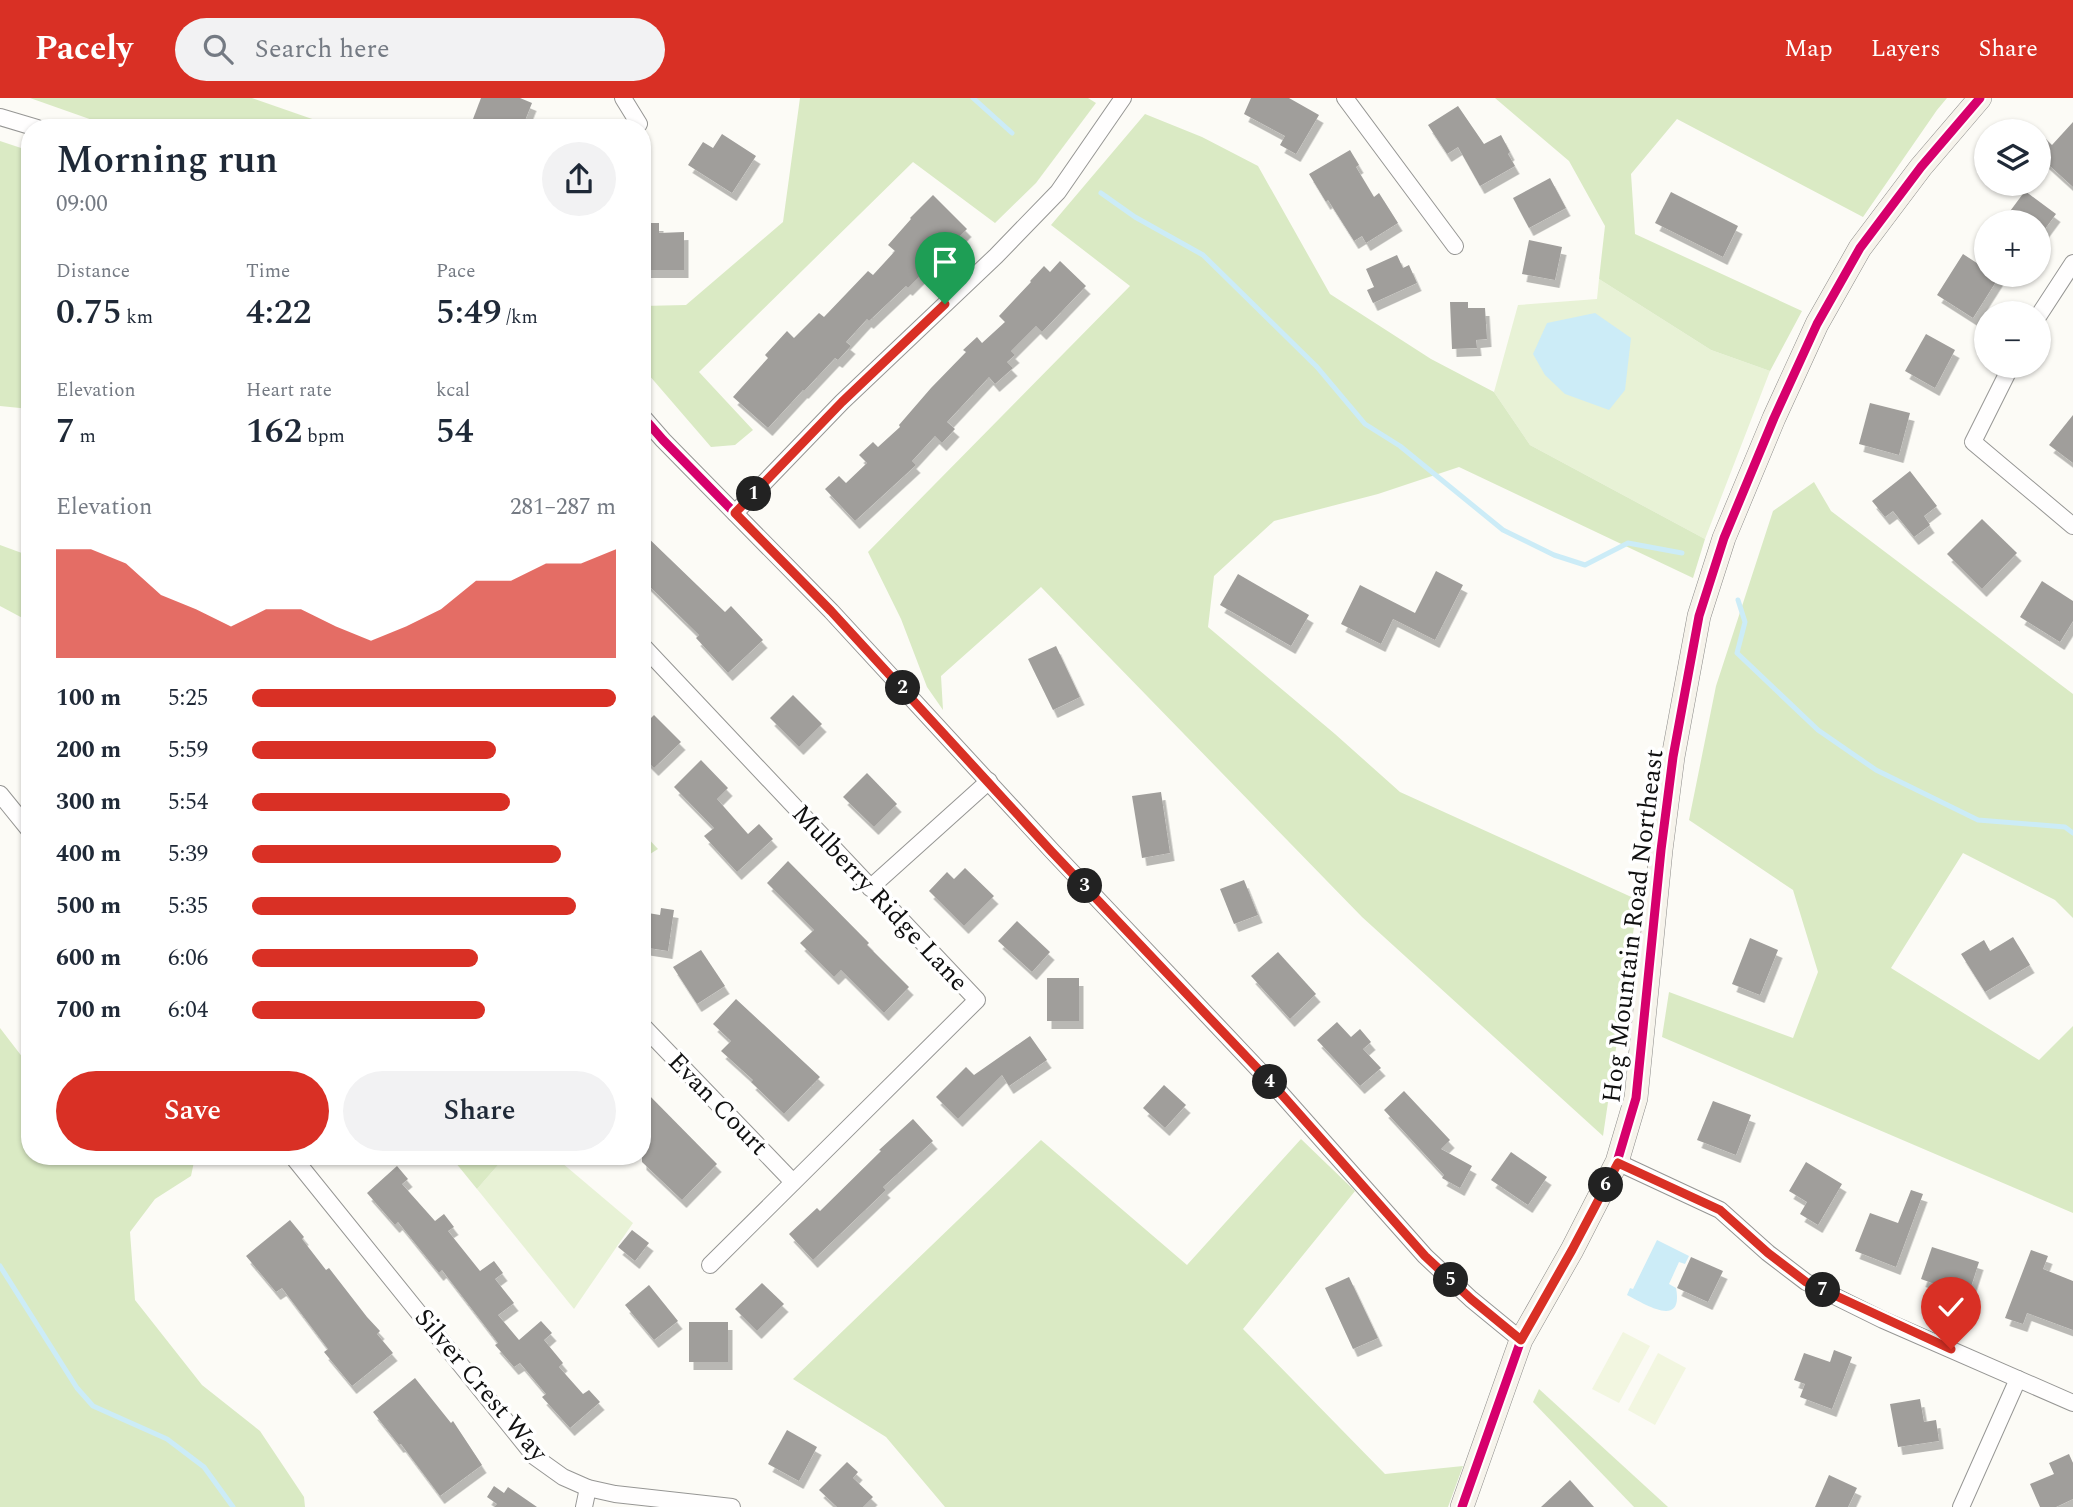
<!DOCTYPE html>
<html lang="en">
<head>
<meta charset="utf-8">
<style>
  body { margin:0; font-family:Spectral,serif; background:#f2f2f3; color:#1f2937; height:100vh; display:flex; flex-direction:column; font-size:26px; white-space:nowrap }
  * { box-sizing:border-box; margin:0 }
  p { font-size:23px; color:#747a83 }
  .icon { flex:none; width:38px; height:38px; fill:none; stroke:currentColor; stroke-width:2; stroke-linecap:round; stroke-linejoin:round }
  .map { position:relative; flex:1; overflow:hidden }
  .details { position:absolute; left:21px; top:21px; width:630px; height:1046px; display:flex; flex-direction:column; background:#fff; border-radius:28px; box-shadow:0 2px 5px #0004 }
  .details>* { flex:none }
  .tools { position:absolute; left:1974px; top:21px; display:grid; gap:14px }
  .tools a { display:grid; place-items:center; width:77px; height:77px; border-radius:50%; background:#fff; box-shadow:0 2px 5px #0004; font-size:35px }
  .pin { position:absolute; display:grid; place-items:center; width:60px; height:60px; color:#fff; margin:-72px -30px; border-radius:50% 50% 50% 0; rotate:-45deg; box-shadow:0 0 7px #0007 }
  .pin .icon { rotate:45deg }
  .km { position:absolute; width:35px; height:35px; margin:-18px; border-radius:50%; background:#222; color:#fff; font-size:19px; line-height:35px; text-align:center }
  .round { display:grid; place-items:center; flex:none; width:74px; height:74px; border-radius:37px; background:#f2f2f3 }
  .overview { display:flex; align-items:center; justify-content:space-between; height:119px; padding:0 35px }
  h1 { font-size:38px; font-weight:600; line-height:52px }
  .figures { display:grid; grid-template-columns:repeat(3,1fr); gap:10px; height:119px; padding:7px 35px }
  .figures div { display:grid; align-content:center }
  .figures b { font-size:35px; font-weight:600 }
  .figures small { font-size:19px; font-weight:400 }
  .figures p { font-size:19px }
  .chart { height:196px; padding:14px 35px }
  .chart p { display:flex; justify-content:space-between }
  .chart svg { width:100%; height:126px; margin-top:7px; fill:#d93025; opacity:.7 }
  .primary-button { display:flex; gap:14px; margin-top:auto; padding:14px 35px }
  .primary-button a { flex:1; height:80px; border-radius:42px; background:#d93025; color:#fff; font-size:28px; font-weight:600; line-height:80px; text-align:center }
  .primary-button a+a { background:#f2f2f3; color:#1f2937 }
  ul { padding:0 35px; list-style:none; font-size:23px }
  li { display:grid; grid-template-columns:112px 84px 1fr; align-items:center; height:52px }
  li i { height:18px; border-radius:9px; background:#d93025 }
  header { display:flex; align-items:center; gap:42px; box-sizing:border-box; height:98px; padding:0 35px; background:#d93025; color:#fff }
  header strong { font-size:33px }
  nav { display:flex; gap:38px; margin-inline-start:auto; font-size:24px }
  .search { width:490px; height:63px; background:#f2f2f3; display:flex; align-items:center; gap:18px; box-sizing:border-box; padding:0 24px; border-radius:38px; color:#747a83; font-size:26px }
  .map>svg:first-child { display:block }
  .green { fill:#e8f2d6 }
  .forest { fill:#daeac4 }
  .pitch { fill:#f2f6e0 }
  .water { fill:#ccecf7 }
  .lines { fill:none; stroke-linecap:round; stroke-linejoin:round }
  .stream { stroke:#ccecf7; stroke-width:5 }
  .building { fill:#a09e9b; filter:url(#shadow) }
  .street-casing { stroke:#969694; stroke-width:18 }
  .secondary-casing { stroke:#8d8c8a; stroke-width:24 }
  .street { stroke:#fffefe; stroke-width:16 }
  .secondary { stroke:#f6f3eb; stroke-width:23 }
  .cycleway-casing { stroke:#fff; stroke-width:13 }
  .cycleway { stroke:#d6006c; stroke-width:9 }
  .route-casing { stroke:#fff; stroke-width:14 }
  .route { stroke:#d93025; stroke-width:9 }
  .labels { text-anchor:middle; dominant-baseline:central; stroke-width:7; stroke-linejoin:round; paint-order:stroke }
  .street-label { font-size:26px; fill:#101010; stroke:#fff }
</style>
</head>
<body>
<header>
<strong>Pacely</strong>
<div class="search"><svg class="icon" aria-label="search" viewBox="0 0 24 24"><circle cx="10" cy="10" r="6"/><path d="M15 15l6 6"/></svg>Search here</div>
<nav><a>Map</a><a>Layers</a><a>Share</a></nav>
</header>
<div class="map">
<svg width="2073" height="1409" viewBox="0 0 2073 1409">
  <defs>
    <filter id="shadow"><feDropShadow dx="4.5" dy="8" stdDeviation="0" flood-color="#0004"/></filter>
  </defs>
  <rect width="100%" height="100%" fill="#fcfbf6"/>
  <!-- green -->
  <g class="green">
    <path d="M1599,181L1711,252L1770,273L1705,441L1530,347L1494,294L1518,207L1597,201Z"/>
    <path d="M505,1059H555L633,1125L574,1211L477,1091Z"/>
  </g>
  <!-- forest -->
  <g class="forest">
    <path d="M30,0H252L338,30H115Z"/>
    <path d="M800,0H1088L1096,5L1036,85L995,125L913,64L699,274L753,332L735,347L711,349L642,269V208L686,207L783,124Z"/>
    <path d="M1495,0H1947L1937,12L1863,119L1677,21L1631,76L1635,136L1802,213L1770,273L1711,252L1599,181L1605,128L1569,63Z"/>
    <path d="M1145,16L1202,39L1258,68L1330,196L1431,261L1494,294L1530,347L1705,441L1693,480L1459,369L1378,396L1274,423L1214,478L1208,529L1335,636L1400,694L1638,802L1603,1038L1362,819L1041,489L941,578L943,612L927,589L901,521L868,454L1130,188L1051,127Z"/>
    <path d="M0,43L30,53V311L0,308Z"/>
    <path d="M1814,384L1831,413L2073,596V820L2055,802L1963,755L1891,870L2039,962L2073,928V1115L1662,939L1669,894L1793,940L1818,874L1793,792L1689,722L1716,588L1773,413Z"/>
    <path d="M0,447L30,458V524L0,508Z"/>
    <path d="M642,734L658,751L642,761Z"/>
    <path d="M0,930L30,969V1059H195L191,1078L155,1101L130,1134L135,1202L202,1287L260,1333L304,1399L305,1409H0Z"/>
    <path d="M1301,1041L1355,1093L1243,1231L1385,1376L1463,1368L1448,1409H945L886,1339L793,1281L1041,1042L1187,1167Z"/>
    <path d="M451,1059H505L477,1091Z"/>
    <path d="M1539,1291L1668,1409H1634L1533,1304Z"/>
  </g>
  <!-- pitch -->
  <g class="pitch">
    <path d="M1623,1234L1650,1248L1619,1305L1592,1291Z"/>
    <path d="M1658,1255L1686,1270L1655,1327L1628,1312Z"/>
  </g>
  <!-- water -->
  <g class="water">
    <path d="M1595,215L1631,240L1625,292L1609,312L1565,296L1545,277L1533,256L1547,225Z"/>
    <path d="M1657,1142L1689,1158L1685,1166L1679,1164L1669,1186L1676,1190C1684,1232 1643,1205 1627,1197L1630,1190L1633,1191Z"/>
  </g>
  <g class="lines">
    <!-- stream -->
    <g class="stream">
      <path d="M973,0L1012,35"/>
      <path d="M1101,95L1135,119L1203,157L1317,269L1365,326L1400,348L1503,432L1554,457L1585,467L1628,445L1682,455"/>
      <path d="M1738,502L1745,524L1737,555L1818,632L1876,672L1978,722L2065,729L2073,735"/>
      <path d="M0,1168L77,1290L93,1308L167,1341L204,1369L233,1409"/>
    </g>
  </g>
  <!-- building -->
  <g class="building">
    <path d="M481,0H520L532,5L522,30H496L473,21Z"/>
    <path d="M1251,0H1289L1319,17L1296,56L1280,47L1285,38L1244,16Z"/>
    <path d="M1458,8L1484,46L1501,37L1510,54L1508,56L1515,68L1480,88L1458,49L1447,56L1428,27Z"/>
    <path d="M2073,24V89L2039,58V49L2046,41L2052,47Z"/>
    <path d="M722,36L756,58L732,95L688,67L703,44L713,50Z"/>
    <path d="M1350,52L1359,67L1356,69L1374,99L1379,95L1398,125L1366,145L1362,138L1354,143L1328,102L1326,104L1309,76Z"/>
    <path d="M1550,80L1566,110L1529,130L1513,100Z"/>
    <path d="M2025,93L2056,116L2039,139V124H2002Z"/>
    <path d="M1671,94L1738,128L1723,159L1655,125Z"/>
    <path d="M933,97L967,131L908,190L906,188L869,223L867,221L846,244L851,248L838,262L835,260L804,293L803,292L768,330L733,299L768,260L765,257L787,233L794,240L819,215L824,219L868,173L873,177L895,153L888,147L911,121L910,120Z"/>
    <path d="M642,125H659V135L684,134V172H642Z"/>
    <path d="M1529,142L1562,149L1555,182L1522,176Z"/>
    <path d="M1963,156L1986,171V177H1995L1999,179L1973,220L1937,197Z"/>
    <path d="M1397,157L1403,170L1409,167L1417,185L1373,205L1367,192L1374,189L1366,171Z"/>
    <path d="M1060,163L1086,188L1042,234L1036,228L1011,253L1015,257L1007,264L1013,270L995,286L989,279L947,324L955,331L942,345L935,338L912,363L916,367L855,423L825,391L839,378L846,385L867,365L859,357L873,344L878,349L900,329L899,327L931,290L966,254L963,252L977,239L982,245L1005,224L999,218L1031,184L1030,183L1044,168L1050,174Z"/>
    <path d="M1450,204H1468V210H1485L1487,241L1476,242L1477,250L1452,251Z"/>
    <path d="M1926,236L1955,252L1935,290L1905,273Z"/>
    <path d="M1870,305L1910,315L1899,357L1859,346Z"/>
    <path d="M2073,317V365L2049,347Z"/>
    <path d="M1910,373L1937,408L1924,418L1930,427L1914,439L1893,413L1885,419L1872,403Z"/>
    <path d="M1982,421L2017,455L1982,491L1947,456Z"/>
    <path d="M642,434L725,514L731,508L763,542L728,575L696,540L699,537L642,481Z"/>
    <path d="M1436,473L1463,487L1435,542L1393,521L1381,546L1341,526L1360,487L1415,515Z"/>
    <path d="M1238,476L1309,517L1291,548L1220,507Z"/>
    <path d="M2042,483L2073,503V523L2060,544L2020,519Z"/>
    <path d="M1056,548L1080,599L1053,612L1028,561Z"/>
    <path d="M793,597L822,626L799,649L770,620Z"/>
    <path d="M654,617L681,644L654,670L642,658V629Z"/>
    <path d="M701,662L728,690L717,701L748,736L759,726L773,741L737,774L704,738L714,730L674,689Z"/>
    <path d="M867,675L897,706L874,729L843,699Z"/>
    <path d="M1161,694L1170,755L1142,760L1132,698Z"/>
    <path d="M788,763L869,845L867,847L909,889L884,915L841,872L834,879L800,845L814,832L767,785Z"/>
    <path d="M965,770L994,798L964,828L929,793L947,774L954,781Z"/>
    <path d="M1244,782L1258,817L1234,826L1220,791Z"/>
    <path d="M661,810L674,812L668,853L642,849V814L660,817Z"/>
    <path d="M1017,823L1050,854L1032,874L998,843Z"/>
    <path d="M2013,839L2030,867L1985,894L1961,856L1984,842L1990,853Z"/>
    <path d="M1750,840L1778,852L1760,897L1732,886Z"/>
    <path d="M701,852L725,888L697,906L673,869Z"/>
    <path d="M1278,854L1316,896L1290,921L1251,878Z"/>
    <rect x="1047" y="880" width="32" height="43"/>
    <path d="M736,901L820,979L784,1016L751,984L753,982L721,953L731,943L713,926Z"/>
    <path d="M1337,924L1351,939L1360,931L1371,944L1363,951L1381,970L1360,988L1317,942Z"/>
    <path d="M1030,938L1047,962L1009,988L1002,977L958,1021L936,999L966,969L974,977Z"/>
    <path d="M1164,987L1186,1007L1165,1030L1143,1010Z"/>
    <path d="M642,990L717,1066L682,1102L642,1064Z"/>
    <path d="M1404,993L1450,1042L1441,1051L1472,1068L1460,1090L1442,1080L1444,1077L1384,1012Z"/>
    <path d="M1713,1003L1751,1017L1736,1057L1697,1042Z"/>
    <path d="M913,1021L933,1043L883,1089L886,1092L813,1162L789,1136L817,1110L820,1113L881,1053L879,1052Z"/>
    <path d="M1511,1054L1547,1079L1528,1107L1491,1082Z"/>
    <path d="M1806,1064L1842,1086L1818,1127L1800,1116L1807,1104L1789,1093Z"/>
    <path d="M397,1068L408,1081L402,1086L435,1123L444,1116L454,1129L448,1133L480,1173L494,1163L503,1175L495,1181L514,1205L498,1217L519,1242L541,1223L552,1235L544,1242L563,1265L559,1269L583,1296L589,1292L600,1304L570,1330L542,1299L546,1296L520,1265L514,1269L495,1247L498,1245L442,1172L439,1175L398,1124L395,1127L367,1095Z"/>
    <path d="M1911,1092L1923,1096L1896,1169L1855,1153L1870,1115L1898,1125Z"/>
    <path d="M290,1122L304,1139L302,1141L326,1172L329,1170L367,1219L380,1233L377,1236L393,1255L352,1288L324,1254L328,1251L282,1190L276,1194L246,1158Z"/>
    <path d="M632,1132L649,1145L635,1163L618,1149Z"/>
    <path d="M1932,1149L1979,1164L1968,1198L1921,1181Z"/>
    <path d="M2031,1152L2048,1158L2043,1171L2073,1183V1232L2027,1215L2023,1226L2005,1220Z"/>
    <path d="M1691,1159L1723,1173L1708,1204L1677,1190Z"/>
    <path d="M1349,1179L1378,1240L1353,1251L1325,1190Z"/>
    <path d="M762,1185L784,1206L757,1233L735,1211Z"/>
    <path d="M649,1187L678,1223L654,1242L625,1207Z"/>
    <rect x="689" y="1224" width="39" height="40"/>
    <path d="M1834,1252L1852,1259L1832,1311L1800,1299L1805,1286L1794,1282L1804,1255L1830,1264Z"/>
    <path d="M415,1280L451,1325L453,1323L482,1367L440,1398L401,1346L399,1347L373,1314Z"/>
    <path d="M1920,1301L1924,1324L1936,1322L1939,1343L1898,1349L1890,1306Z"/>
    <path d="M787,1332L817,1349L799,1383L768,1366Z"/>
    <path d="M2069,1356L2073,1365V1401L2056,1409H2040L2030,1386L2054,1376L2049,1365Z"/>
    <path d="M847,1364L858,1374L853,1380L873,1399L863,1409H837L819,1392Z"/>
    <path d="M1829,1377L1857,1390L1848,1409H1815Z"/>
    <path d="M1570,1382L1594,1409H1541Z"/>
    <path d="M494,1388L504,1395L508,1389L537,1409H494L497,1406L487,1399Z"/>
  </g>
  <g class="lines">
    <!-- street casing -->
    <g class="street-casing">
      <g id="street">
        <path d="M623,0L639,26"/>
        <path d="M1345,0L1455,148"/>
        <path d="M0,19L37,30"/>
        <path d="M2039,217L2073,165"/>
        <path d="M2011,268L1973,344L2073,428"/>
        <path d="M642,318L663,342L831,513L1053,754L1276,990L1425,1158L1471,1201L1521,1242"/>
        <path d="M735,415L842,304L996,158L1058,94L1123,0"/>
        <path d="M642,547L977,902L710,1167"/>
        <path d="M0,696L30,733"/>
        <path d="M870,790L989,683"/>
        <path d="M642,927L793,1084"/>
        <path d="M293,1059L535,1359L563,1379L588,1390L615,1396L732,1409"/>
        <path d="M1617,1064L1720,1112L1768,1155L1806,1184L1883,1222L2073,1305"/>
        <path d="M584,1409L588,1390"/>
        <path d="M1961,1409L2018,1281"/>
      </g>
    </g>
    <!-- secondary casing -->
    <g class="secondary-casing">
      <path id="secondary" d="M1462,1409L1521,1242L1572,1152L1617,1064L1636,1000L1661,752L1673,659L1699,518L1724,440L1774,320L1817,226L1860,150L1921,69L1980,0"/>
    </g>
    <!-- street -->
    <use href="#street" class="street"/>
    <!-- secondary -->
    <use href="#secondary" class="secondary"/>
    <!-- cycleway casing -->
    <g class="cycleway-casing">
      <g id="cycleway">
        <path d="M642,318L663,342L831,513L1053,754L1276,990L1425,1158L1471,1201L1521,1242"/>
        <path d="M1462,1409L1521,1242L1572,1152L1617,1064L1636,1000L1661,752L1673,659L1699,518L1724,440L1774,320L1817,226L1860,150L1921,69L1980,0"/>
      </g>
    </g>
    <!-- cycleway -->
    <use href="#cycleway" class="cycleway"/>
  </g>
  <g class="lines">
    <!-- route casing -->
    <g class="route-casing">
      <path id="route" d="M945,206L842,304L735,415L831,513L1052,754L1276,990L1425,1158L1471,1201L1521,1242L1572,1152L1618,1065L1720,1112L1768,1155L1806,1184L1951,1251"/>
    </g>
    <!-- route -->
    <use href="#route" class="route"/>
  </g>
  <g class="labels">
    <!-- street labels -->
    <g class="street-label">
      <text transform="translate(880 800) rotate(47)">Mulberry Ridge Lane</text>
      <text transform="translate(1633 828) rotate(-83)">Hog Mountain Road Northeast</text>
      <text transform="translate(718 1006) rotate(46)">Evan Court</text>
      <text transform="translate(481 1287) rotate(50)">Silver Crest Way</text>
    </g>
  </g>
</svg>
<div class="tools">
<a><svg class="icon" aria-label="layers" viewBox="0 0 24 24"><path d="M12 4l9 5-9 5-9-5zM3 14l9 5 9-5"/></svg></a>
<a>+</a>
<a>−</a>
</div>
<div class="pin" style="left:945px;top:206px;background:#1e9e55"><svg class="icon" aria-label="arrive" viewBox="0 0 24 24"><path d="M6 21V4h12l-3 4 3 4H6"/></svg></div>
<div class="pin" style="left:1951px;top:1251px;background:#d93025"><svg class="icon" aria-label="check" viewBox="0 0 24 24"><path d="M5 12l5 5 9-10"/></svg></div>
<b class="km" style="left:754px;top:396px">1</b>
<b class="km" style="left:903px;top:590px">2</b>
<b class="km" style="left:1085px;top:788px">3</b>
<b class="km" style="left:1270px;top:984px">4</b>
<b class="km" style="left:1451px;top:1182px">5</b>
<b class="km" style="left:1606px;top:1087px">6</b>
<b class="km" style="left:1823px;top:1192px">7</b>
<section class="details">
<div class="overview"><div><h1>Morning run</h1><p>09:00</p></div><a class="round"><svg class="icon" aria-label="share" viewBox="0 0 24 24"><path d="M12 15V3M7 8l5-5 5 5M5 13v7h14v-7"/></svg></a></div>
<div class="figures">
<div><p>Distance</p><b>0.75<small> km</small></b></div>
<div><p>Time</p><b>4:22</b></div>
<div><p>Pace</p><b>5:49<small> /km</small></b></div>
</div>
<div class="figures">
<div><p>Elevation</p><b>7<small> m</small></b></div>
<div><p>Heart rate</p><b>162<small> bpm</small></b></div>
<div><p>kcal</p><b>54</b></div>
</div>
<div class="chart"><p><span>Elevation</span>281–287 m</p>
<svg viewBox="0 0 160 44" preserveAspectRatio="none"><path d="M0 44V6L10 6L20 11L30 22L40 27L50 33L60 27L70 27L80 33L90 38L100 33L110 27L120 17L130 17L140 11L150 11L160 6V44z"/></svg>
</div>
<ul>
<li><b>100 m</b>5:25<i style="width:100%"></i></li>
<li><b>200 m</b>5:59<i style="width:67%"></i></li>
<li><b>300 m</b>5:54<i style="width:71%"></i></li>
<li><b>400 m</b>5:39<i style="width:85%"></i></li>
<li><b>500 m</b>5:35<i style="width:89%"></i></li>
<li><b>600 m</b>6:06<i style="width:62%"></i></li>
<li><b>700 m</b>6:04<i style="width:64%"></i></li>
</ul>
<div class="primary-button"><a>Save</a><a>Share</a></div>
</section>
</div>
</body>
</html>
